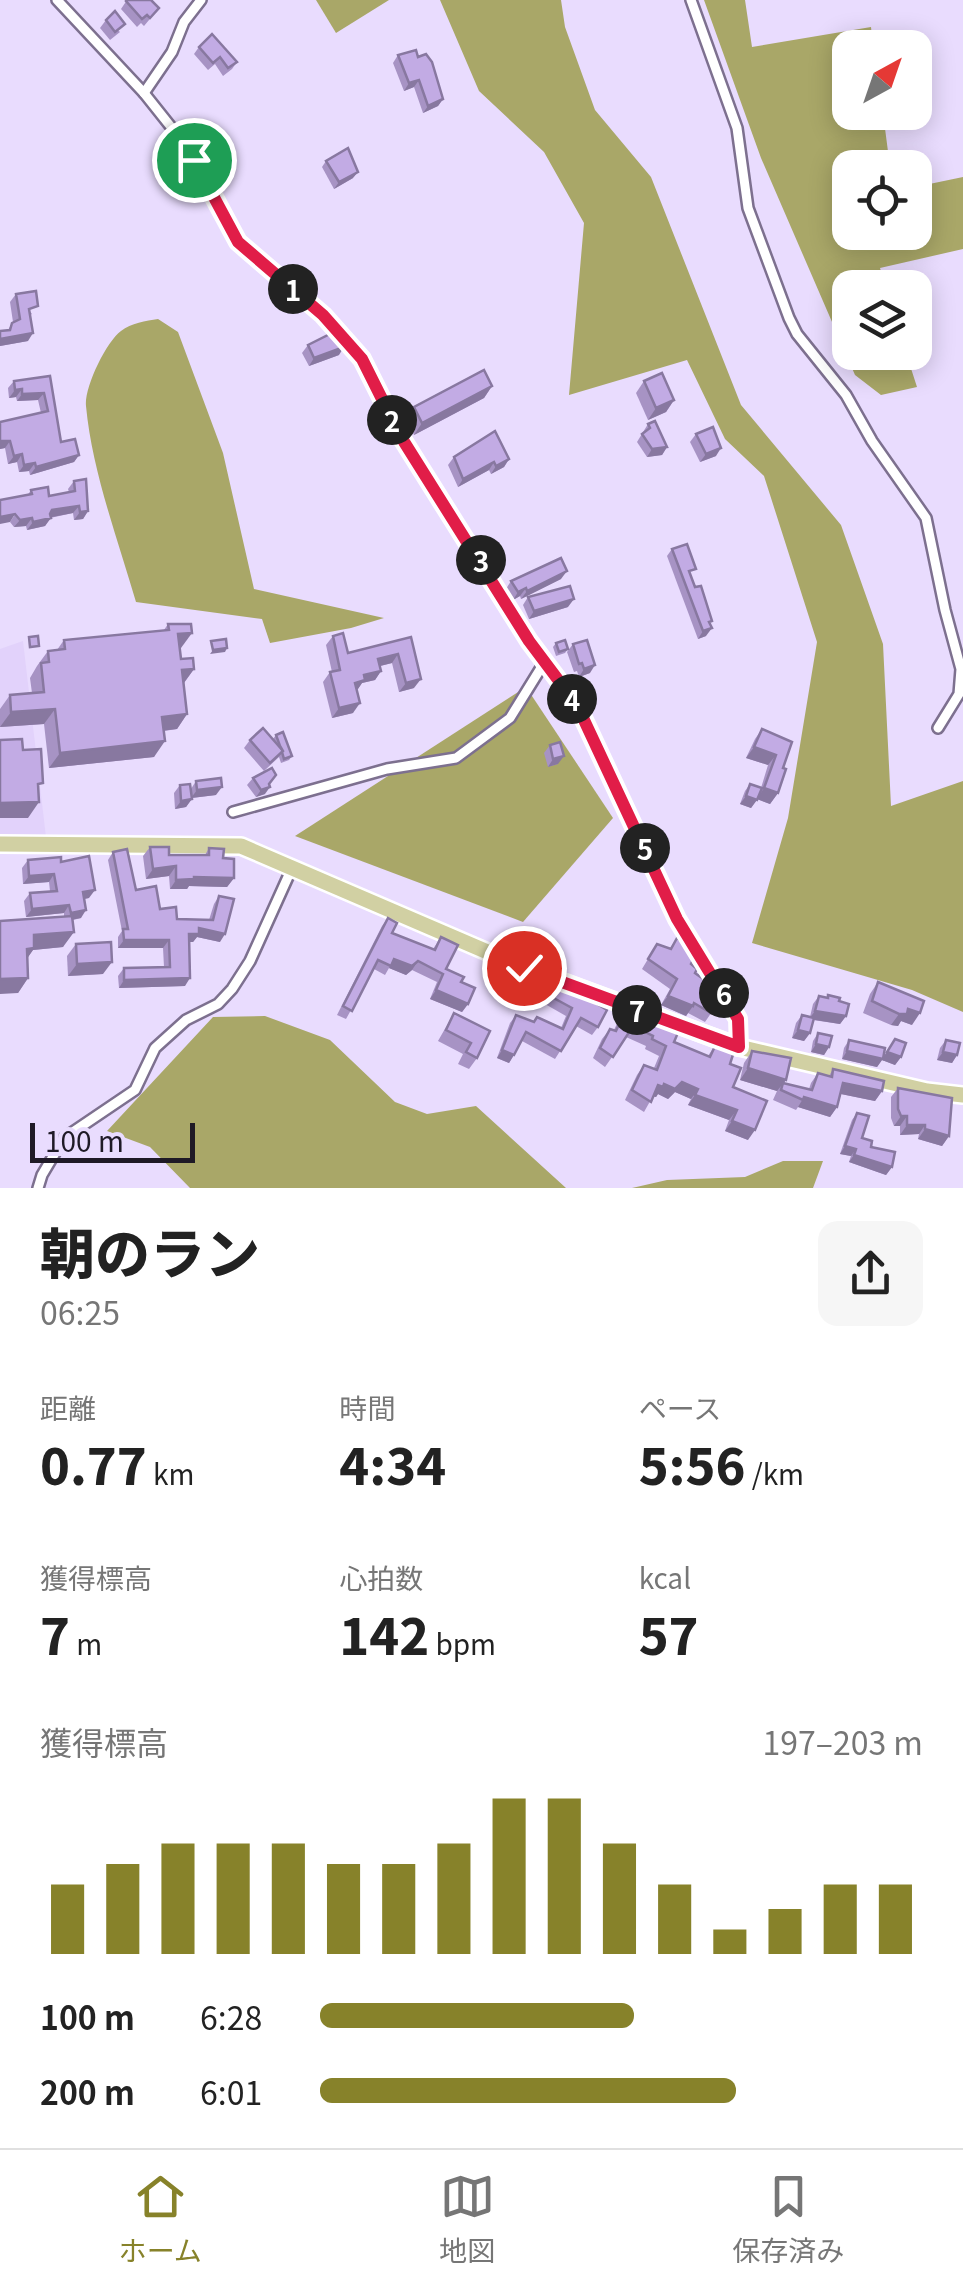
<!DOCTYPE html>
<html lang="ja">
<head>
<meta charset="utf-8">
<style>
  body { margin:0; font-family:Georgia,"Noto Sans JP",serif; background:#f6f6f6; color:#222; height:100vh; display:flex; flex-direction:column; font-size:38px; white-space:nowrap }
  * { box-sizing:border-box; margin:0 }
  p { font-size:32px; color:#767676 }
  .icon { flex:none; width:55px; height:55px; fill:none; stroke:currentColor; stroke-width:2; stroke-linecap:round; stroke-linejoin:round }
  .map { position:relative; height:1188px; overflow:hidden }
  .sheet { display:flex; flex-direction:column; background:#fff; flex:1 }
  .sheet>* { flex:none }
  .needle { width:65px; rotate:40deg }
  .tools { position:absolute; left:832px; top:30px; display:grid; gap:20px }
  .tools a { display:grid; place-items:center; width:100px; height:100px; border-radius:20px; background:#fff; box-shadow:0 5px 25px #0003; font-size:50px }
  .scale { position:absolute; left:30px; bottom:25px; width:165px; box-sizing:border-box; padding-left:10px; border:5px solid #1f1a26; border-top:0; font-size:28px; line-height:35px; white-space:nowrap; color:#1f1a26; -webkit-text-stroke:8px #e9dcfe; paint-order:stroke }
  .pin { position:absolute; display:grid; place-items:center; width:85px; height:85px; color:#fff; margin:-42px; border:5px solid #fff; border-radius:50%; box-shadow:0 2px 10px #0007 }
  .km { position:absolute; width:50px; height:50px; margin:-25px; border-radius:50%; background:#222; color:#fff; font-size:28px; line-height:50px; text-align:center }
  .round { display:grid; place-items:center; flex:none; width:105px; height:105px; border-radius:20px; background:#f6f6f6 }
  .head { display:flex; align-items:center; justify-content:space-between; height:170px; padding:0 40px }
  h1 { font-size:55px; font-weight:800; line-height:75px }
  .figures { display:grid; grid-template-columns:repeat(3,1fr); gap:15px; height:170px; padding:10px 40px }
  .figures div { display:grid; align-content:center }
  .figures b { font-size:50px; font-weight:800 }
  .figures small { font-size:28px; font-weight:400 }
  .figures p { font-size:28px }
  .chart { height:280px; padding:20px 40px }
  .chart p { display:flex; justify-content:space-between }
  .chart svg { width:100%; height:180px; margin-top:10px; stroke:#87822a; stroke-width:6 }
  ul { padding:0 40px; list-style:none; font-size:32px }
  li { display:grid; grid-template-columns:160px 120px 1fr; align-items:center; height:75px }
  li i { height:25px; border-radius:12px; background:#87822a }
  .menu { display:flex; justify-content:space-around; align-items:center; height:140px; border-top:2px solid #e0e0e0; background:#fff; font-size:28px; color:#767676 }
  .menu a { display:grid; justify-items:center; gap:5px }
  .menu .current { color:#87822a }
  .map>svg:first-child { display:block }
  .built { fill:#e2d2fb }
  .forest { fill:#a9a768 }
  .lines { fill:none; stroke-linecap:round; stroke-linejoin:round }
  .minor-casing { stroke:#7d708f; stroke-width:14 }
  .primary-casing { stroke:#fff; stroke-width:20 }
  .minor { stroke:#fff; stroke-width:9 }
  .primary { stroke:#d1d0a3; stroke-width:15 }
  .wall { fill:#a793c4 }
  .shaded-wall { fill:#8878a0 }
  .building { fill:#c2abe4; stroke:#8878a0; stroke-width:2.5 }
  .route-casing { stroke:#fff; stroke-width:20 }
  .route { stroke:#e11d48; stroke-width:12 }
</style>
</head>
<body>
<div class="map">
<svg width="963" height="1188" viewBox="0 0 963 1188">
  <rect width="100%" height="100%" fill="#e9dcfe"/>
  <!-- built -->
  <path class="built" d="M23,641L46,837H0V649Z"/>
  <!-- forest -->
  <g class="forest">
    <path d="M316,0H389L336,33Z"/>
    <path d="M440,0H561L565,27L595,110L651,177L741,405L841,525L883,644L891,806L963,781V1012L912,990L752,943L788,818L817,642L764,476L725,439L687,360L569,395L584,223L544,152L479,91Z"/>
    <path d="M704,0H745L752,47L871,27L873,47L850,48V112L883,113L890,167L850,168V232H915V187L963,177V249L880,268L886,287L850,288V352L906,353L917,387L881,395L855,375L761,158Z"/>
    <path d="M158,319L178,332L223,453L254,589L384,618L351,628L270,643L262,619L136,602C118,540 92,471 86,406C84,388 106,342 121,331C131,323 146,321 158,319Z"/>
    <path d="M526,687L613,818L523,922L295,836Z"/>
    <path d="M265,1016L330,1040L395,1102L427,1114L476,1106L566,1188H190L150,1147L107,1131L213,1017Z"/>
    <path d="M783,1161H823L813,1188H632L667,1180L745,1177Z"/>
  </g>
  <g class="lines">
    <!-- minor casing -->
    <g class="minor-casing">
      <g id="minor">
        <path d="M57,0L144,93L187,147L238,242L323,315L362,359L401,437L529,641L577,705L677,919L738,1019L739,1047"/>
        <path d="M691,0L737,128L748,208L789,318L797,334L846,395L872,441L926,518L945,610L961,669L959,694L938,728"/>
        <path d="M144,93L172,52L184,22L201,0"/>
        <path d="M233,812L387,769L456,758L510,718L544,663"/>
        <path d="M38,1188L42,1175L64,1138L135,1090L155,1048L186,1020L218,1004L232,989L250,961L292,868"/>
      </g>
    </g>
    <!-- primary casing -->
    <g class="primary-casing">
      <path id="primary" d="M0,844L241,846L525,968L739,1047L927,1091L963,1095"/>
    </g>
    <!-- minor -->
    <use href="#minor" class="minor"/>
    <!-- primary -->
    <use href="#primary" class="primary"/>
  </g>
  <!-- wall -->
  <g class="wall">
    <path d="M127,0L159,8L144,26L141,23L137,27L121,9Z"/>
    <path d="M106,20L120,32L110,40L100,28Z"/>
    <path d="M199,47L237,62L232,69L223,76L215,64L208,70L194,54Z"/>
    <path d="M398,55L418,57L443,99L438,106L423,113L414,87L404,91L393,63Z"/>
    <path d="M326,161L353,178L334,189L322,167Z"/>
    <path d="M16,294L32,314L30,315L28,341L0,346V331L8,330L13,322L10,302Z"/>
    <path d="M308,345L339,355L309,366L302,353Z"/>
    <path d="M50,376L61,442L79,455L74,462L30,475L29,471L19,472L17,462L8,464L5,448L0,449V422L41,413L38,400L17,401L16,397L9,398L8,388L14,381Z"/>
    <path d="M644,381L674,400L666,412L648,420L636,393Z"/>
    <path d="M492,386L484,398L414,435L406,419L414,407Z"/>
    <path d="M648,424L667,447L662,455L647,457L637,442Z"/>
    <path d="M696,434L716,456L700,462L690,442Z"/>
    <path d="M454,457L509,459L504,467L491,474L489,470L458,487L448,465Z"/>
    <path d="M74,481L88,511L83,519L74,520L73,513L50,518L45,526L27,530L26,526L14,527L10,522L31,490L49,496L69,492L68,489Z"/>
    <path d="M672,549L691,575L706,636L698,639L667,556Z"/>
    <path d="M561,579L521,599L520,596L513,600L506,589L511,581Z"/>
    <path d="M528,597L568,607L529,619L523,605Z"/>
    <path d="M168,624L181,648H180L181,659L194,669L184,683L187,714L177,729L164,731L154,757L49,768L44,724L0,727V709L10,695L32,693L30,678L37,666L48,651L57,650L64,640L164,630Z"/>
    <path d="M333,636L348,653L411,637L414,688L399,692L392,663L380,666L381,671L375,680L362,683L357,690L353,713L332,718L323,682L330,672H332L326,645Z"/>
    <path d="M556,643L568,649L565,653L556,656L553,647Z"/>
    <path d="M573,644L590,673L579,677L577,671L574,672L567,652Z"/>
    <path d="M762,729L783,768L778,793L770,804L757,799L751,808L740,804L745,791L750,784L761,788L768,765L746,758L755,739Z"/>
    <path d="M276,735L292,756L289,760L281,763L279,757L264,771L244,748L250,740L273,739Z"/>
    <path d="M550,745L558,764L548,767L544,753Z"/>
    <path d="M253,778L265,794L256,797L247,785Z"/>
    <path d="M196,781L216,795L192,798L186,807L175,809L174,793L180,785L191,789Z"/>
    <path d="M150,847L169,855H205L209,848L223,858L234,878L227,887L189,886L187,889H170L169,876L146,879L143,856Z"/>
    <path d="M113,852L136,890L160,909L177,919L209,920L214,904L219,896L220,942L197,937L193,942H189L185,986L119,988L118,976L124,968L164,967L163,948H118V937L122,931L108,860Z"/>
    <path d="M28,860L61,862L89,898L84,899L81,918L73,920L63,947L33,950L27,958L28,978L18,993L0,921L64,917V913L26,917L24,901L30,893L50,891L49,882L23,884L22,868Z"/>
    <path d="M388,918L392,933L433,949L441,937L446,969L461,982L468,1004L462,1012L430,999L437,982L412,970L406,975L389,968L385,975L374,969L346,1019L337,1015L382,926Z"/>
    <path d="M677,938L686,948L695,973L709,997L718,1003L705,1022L688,1013L686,1016L661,1005L670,989L642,969L657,944L670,948Z"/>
    <path d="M76,944L103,974L68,976L67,956Z"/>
    <path d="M878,982L912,1025L901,1021L898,1026L891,1025L863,1013L870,994Z"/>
    <path d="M556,984L598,1027L592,1035L576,1026L555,1059L522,1041L509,1063L497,1058L510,1023L516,1015L533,1022L537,1017L561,1028L566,1016L545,1004Z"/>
    <path d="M819,996L839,1001L846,1016L840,1024L813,1020L810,1033L804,1041L792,1038L796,1023L802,1015L810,1017L813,1004Z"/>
    <path d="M628,1005L674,1042L708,1056L716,1044L721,1046L725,1041L733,1087L748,1140L725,1131L729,1120L688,1105L691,1099L675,1092L668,1099L658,1094L656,1097L653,1096L644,1112L625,1100L637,1075L644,1065L654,1068L659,1056L645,1049L646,1046L626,1037L605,1067L593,1058L602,1039L610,1029L614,1030L621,1015Z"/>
    <path d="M454,1013L490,1031L477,1058L469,1069L458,1064L463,1054L438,1041Z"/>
    <path d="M818,1033L829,1047L824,1055L811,1052L813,1041Z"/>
    <path d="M895,1039L901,1057L895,1065L882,1060L877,1067L842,1059L844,1048L849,1040L883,1057Z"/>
    <path d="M946,1040L957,1055L952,1063L937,1060L940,1048Z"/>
    <path d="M752,1051L786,1080L784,1083L809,1089L811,1083L818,1073L829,1076L833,1069L882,1091L875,1101L841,1094L837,1107L830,1117L798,1107L796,1110L773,1100L777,1091L740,1080L744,1063Z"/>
    <path d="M898,1088L949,1136L942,1146L918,1139L919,1134L900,1135V1126H894L891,1118V1097Z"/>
    <path d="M857,1113L862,1138L892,1167L886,1175L849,1162L851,1156L840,1154L852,1120Z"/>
  </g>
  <!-- shaded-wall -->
  <g class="shaded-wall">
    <path d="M419,80L414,87L404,91L409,83Z"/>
    <path d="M443,99L438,106L423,113L428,106Z"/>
    <path d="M358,172L353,178L334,189L339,182Z"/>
    <path d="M33,333L28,341L0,346V339Z"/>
    <path d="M344,347L339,355L309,366L314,358Z"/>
    <path d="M492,386L484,398L414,435L422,423Z"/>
    <path d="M22,389L16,397L9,398L15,390Z"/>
    <path d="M44,393L38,400L17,401L22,394Z"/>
    <path d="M674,400L666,412L648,420L656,408Z"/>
    <path d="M0,441H10L5,448L0,449Z"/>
    <path d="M667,447L662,455L647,457L652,449Z"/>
    <path d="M721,448L716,456L700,462L706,454Z"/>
    <path d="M22,454L17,462L8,464L14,456Z"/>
    <path d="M79,455L74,462L30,475L36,467Z"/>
    <path d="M509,459L504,467L491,474L496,466Z"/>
    <path d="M494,462L489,470L458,487L463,479Z"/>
    <path d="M35,463L29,471L19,472L24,465Z"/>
    <path d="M79,506L73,513L47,518L52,510Z"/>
    <path d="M88,511L83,519L74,520L80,512Z"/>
    <path d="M15,514L10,522L0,524V517Z"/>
    <path d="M32,518L26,526L14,527L20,520Z"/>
    <path d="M51,518L45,526L27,530L33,522Z"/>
    <path d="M567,571L561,579L521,599L527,591Z"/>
    <path d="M526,588L520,596L513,600L518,592Z"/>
    <path d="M574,599L568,607L529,619L534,611Z"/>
    <path d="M712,628L706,636L698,639L703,631Z"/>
    <path d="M192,633L181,648L168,649L178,634Z"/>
    <path d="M227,648L225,652L210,654L213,650Z"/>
    <path d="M398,654L392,663L372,668L378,659Z"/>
    <path d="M595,665L590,673L579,677L584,669Z"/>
    <path d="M194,669L183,684L182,670Z"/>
    <path d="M381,671L375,680L362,683L358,689L348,692L355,683L364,675Z"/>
    <path d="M421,679L414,688L399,692L406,683Z"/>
    <path d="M360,703L353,713L332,718L339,708Z"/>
    <path d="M55,709L44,724L0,727L11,712Z"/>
    <path d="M187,714L177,729L152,732L162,717Z"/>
    <path d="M165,741L154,757L49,768L60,753Z"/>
    <path d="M754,747L776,755L768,765L746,758Z"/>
    <path d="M564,756L558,764L548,767L553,759Z"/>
    <path d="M222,787L216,795L191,798L197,790Z"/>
    <path d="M270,787L265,794L256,797L261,790Z"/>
    <path d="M764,788L778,793L770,804L757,799Z"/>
    <path d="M746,796L757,800L751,808L740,804Z"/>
    <path d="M192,799L186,807L175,809L181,801Z"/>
    <path d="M39,802L28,818H0V803Z"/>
    <path d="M176,866L169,876L146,879L153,869Z"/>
    <path d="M54,874L49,882L23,884L29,876Z"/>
    <path d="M194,877L234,878L227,887L189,886L187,889H170L176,880Z"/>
    <path d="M95,890L89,898L78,900L83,892Z"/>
    <path d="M69,905L64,913L26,917L32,909Z"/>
    <path d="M86,910L81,918L65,921L71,913Z"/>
    <path d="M199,928L225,934L220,942L197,937L193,942H184L189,934Z"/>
    <path d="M74,932L63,947L33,950L24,963L16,964L34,935Z"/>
    <path d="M124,940H169L163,948H118Z"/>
    <path d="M394,959L418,961L412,970L406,975L389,968Z"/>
    <path d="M112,962L103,974L68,976L77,964Z"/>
    <path d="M28,978L18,993L0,994V979Z"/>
    <path d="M190,978L185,986L119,988L124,980Z"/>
    <path d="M436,990L468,1004L462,1012L430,999Z"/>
    <path d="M668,996L693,1006L686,1016L661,1005Z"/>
    <path d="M908,1009L920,1013L912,1025L901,1021L898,1026L891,1025L899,1014Z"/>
    <path d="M815,1011L846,1016L840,1024L809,1019Z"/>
    <path d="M798,1030L810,1033L804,1041L792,1038Z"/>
    <path d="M816,1044L829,1047L824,1055L811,1052Z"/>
    <path d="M502,1050L514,1055L509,1063L497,1058Z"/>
    <path d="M847,1051L882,1059L887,1052L901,1057L895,1065L882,1060L877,1067L842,1059Z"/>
    <path d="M943,1052L957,1055L952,1063L937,1060Z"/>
    <path d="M748,1068L786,1080L777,1091L740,1080Z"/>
    <path d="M682,1082L698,1089L691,1099L675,1092L668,1099L658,1094L656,1097L651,1096L658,1085Z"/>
    <path d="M843,1083L882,1091L875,1101L836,1093Z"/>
    <path d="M695,1095L737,1110L729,1120L688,1105Z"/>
    <path d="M804,1097L837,1107L830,1117L798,1107Z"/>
    <path d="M901,1116H907L900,1126H894Z"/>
    <path d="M732,1121L755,1130L748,1140L725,1131Z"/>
    <path d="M907,1125H925L919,1134L900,1135Z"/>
    <path d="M925,1129L949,1136L942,1146L918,1139Z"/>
    <path d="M845,1146L856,1149L851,1156L840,1154Z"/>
    <path d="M854,1155L892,1167L886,1175L849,1162Z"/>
  </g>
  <!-- building -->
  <g class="building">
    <path d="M127,0H151L159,8L150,18L147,15L142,19L126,1Z"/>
    <path d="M115,11L125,24L115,32L106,20Z"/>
    <path d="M212,34L237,62L228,68L220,57L213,63L199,47Z"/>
    <path d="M416,50L418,57L426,54L432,62L443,99L428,106L419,80L409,83L398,55Z"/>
    <path d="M348,148L358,172L339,182L326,161Z"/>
    <path d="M36,291L38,306L29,309L33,333L0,339V331L10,330L12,323L20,319L16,294Z"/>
    <path d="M336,331L344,347L314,358L308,345Z"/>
    <path d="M484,370L492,386L422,423L414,407Z"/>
    <path d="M662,373L674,400L656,408L644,381Z"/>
    <path d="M50,376L61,442L75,439L79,455L36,467L35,463L24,465L22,454L14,456L10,441H0V422L48,411L44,393L22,394V389L15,390L14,381Z"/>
    <path d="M655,421L667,447L652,449L642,434L650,428L648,424Z"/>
    <path d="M713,427L721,448L706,454L696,434Z"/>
    <path d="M495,431L509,459L496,466L494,462L463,479L454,457Z"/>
    <path d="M86,479L88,511L80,512L79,506L52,510L50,514L51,518L33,522L32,518L20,520L15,514L0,517V500L32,494L31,490L48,487L49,496L75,491L74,481Z"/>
    <path d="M687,544L696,569L689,571L695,587L701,586L712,621L709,622L712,628L703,631L672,549Z"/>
    <path d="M561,558L567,571L527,591L526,588L518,592L511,581Z"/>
    <path d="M570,586L574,599L534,611L528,597Z"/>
    <path d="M168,624H191L192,633L178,634L181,659L193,658L194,669L182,670L187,714L162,717L165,741L60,753L55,709L11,712L10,695L44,692L41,663L49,662L48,651L65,649L64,640L169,630Z"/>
    <path d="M343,633L348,653L411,637L421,679L406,683L398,654L378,659L381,671L364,675L365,680L355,683L360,703L339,708L330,672L340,670L333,636Z"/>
    <path d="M38,636L39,646L30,647L29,637Z"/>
    <path d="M226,639L227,648L213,650L211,641Z"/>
    <path d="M565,640L568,649L559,652L556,643Z"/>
    <path d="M587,640L595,665L584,669L582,663L579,664L573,644Z"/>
    <path d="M263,728L283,751L270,763L250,740Z"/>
    <path d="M762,729L792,742L783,768L786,769L778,793L764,788L776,755L754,747Z"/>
    <path d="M283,732L292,756L284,759L282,752L283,751L280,746L276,735Z"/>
    <path d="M22,739L23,750L41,749L43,783L38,784L39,802L0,803V740Z"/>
    <path d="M560,742L564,756L553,759L550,745Z"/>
    <path d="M272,768L276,775L269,784L270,787L261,790L253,778Z"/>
    <path d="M221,778L222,787L197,790L196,781Z"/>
    <path d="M190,784L192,799L181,801L180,785Z"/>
    <path d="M750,784L762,788L757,800L746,796Z"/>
    <path d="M150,847H169V855H209V848L224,849L223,858L234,859V878L194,877V879L176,880V866L153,869Z"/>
    <path d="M127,849L136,890L156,886L160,909L176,907L177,919L213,920L219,896L234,899L225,934L199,928V934H189L190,978L124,980V968L170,967L169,940H124L123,929H128L113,852Z"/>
    <path d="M89,856L95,890L83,892L86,910L71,913L69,905L32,909L30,893L57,891L54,874L29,876L28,860L61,857V862Z"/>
    <path d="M72,916L74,932L34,935V948L27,949L28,978L0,979V921Z"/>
    <path d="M388,918L397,923L392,933L435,950L441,937L458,945L446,969L464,977L461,982L475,988L468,1004L436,990L443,974L418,961L412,966L394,959L391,966L378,960L352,1011L343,1006Z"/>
    <path d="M677,938L688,945L686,948L695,956L691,964L697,969L695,973L716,988L709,997L718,1003L711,1013L694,1003L693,1006L668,996L677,979L648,959L657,944L671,949Z"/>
    <path d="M111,942L112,962L77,964L76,944Z"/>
    <path d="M878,982L924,1001L920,1013L908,1009L907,1014H899L872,1001Z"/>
    <path d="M556,984L582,995L607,1010L598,1027L581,1018L561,1051L526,1032L514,1055L502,1050L516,1015L534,1022L537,1017L563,1029L572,1008L550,996Z"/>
    <path d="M828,995L840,998L839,1001L849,1004L846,1016L815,1011L819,996L828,998Z"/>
    <path d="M628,1005L680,1028L674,1042L710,1057L716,1044L723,1046L725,1041L736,1045L730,1064L741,1068L733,1087L767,1101L755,1130L732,1121L737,1110L695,1095L698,1089L682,1082L675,1089L664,1084L663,1087L658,1085L651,1102L632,1090L644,1065L657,1070L666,1046L652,1039L653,1036L633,1026L613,1057L600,1048L610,1029L616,1031Z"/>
    <path d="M454,1013L490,1031L477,1058L466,1052L471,1043L446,1030Z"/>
    <path d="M802,1015L814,1018L810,1033L798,1030Z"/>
    <path d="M818,1033L832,1036L829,1047L816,1044Z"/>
    <path d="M895,1039L906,1043L901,1057L887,1052Z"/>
    <path d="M849,1040L885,1048L883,1059L847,1051Z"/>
    <path d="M946,1040L960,1043L957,1055L943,1052Z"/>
    <path d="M752,1051L791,1058L786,1080L748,1068Z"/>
    <path d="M833,1069L884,1081L882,1091L843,1083L837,1107L804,1097L803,1100L781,1090L783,1083L812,1090L818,1073L832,1077Z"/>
    <path d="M898,1088L952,1098L949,1136L925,1129V1125H907V1116H901L898,1109Z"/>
    <path d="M857,1113L869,1116L862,1138L872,1141L871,1147L895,1152L892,1167L854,1155L856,1149L845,1146Z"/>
  </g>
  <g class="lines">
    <!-- route casing -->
    <g class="route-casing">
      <path id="route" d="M194,160L238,242L323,315L362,359L401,437L529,641L577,705L677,919L738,1019L739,1047L524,968"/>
    </g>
    <!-- route -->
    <use href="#route" class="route"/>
  </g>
</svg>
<div class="tools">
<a><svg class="needle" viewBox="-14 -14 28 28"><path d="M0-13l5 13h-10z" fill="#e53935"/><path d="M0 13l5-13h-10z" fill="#767676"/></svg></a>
<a><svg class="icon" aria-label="locate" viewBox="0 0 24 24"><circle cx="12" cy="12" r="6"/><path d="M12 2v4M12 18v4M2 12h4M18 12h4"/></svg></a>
<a><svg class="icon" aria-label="layers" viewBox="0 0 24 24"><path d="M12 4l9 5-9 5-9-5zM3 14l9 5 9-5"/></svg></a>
</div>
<div class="scale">100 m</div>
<div class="pin" style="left:194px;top:160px;background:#1e9e55"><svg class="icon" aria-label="arrive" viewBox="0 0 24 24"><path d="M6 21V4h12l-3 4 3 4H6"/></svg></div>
<div class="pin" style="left:524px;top:968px;background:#d93025"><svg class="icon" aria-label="check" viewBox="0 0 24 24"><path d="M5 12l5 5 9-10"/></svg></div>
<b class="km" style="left:293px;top:289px">1</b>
<b class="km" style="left:392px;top:420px">2</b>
<b class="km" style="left:481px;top:560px">3</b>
<b class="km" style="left:572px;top:699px">4</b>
<b class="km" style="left:645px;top:848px">5</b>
<b class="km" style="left:724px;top:993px">6</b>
<b class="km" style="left:637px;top:1010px">7</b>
</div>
<section class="sheet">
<div class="head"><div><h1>朝のラン</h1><p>06:25</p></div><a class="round"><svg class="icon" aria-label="share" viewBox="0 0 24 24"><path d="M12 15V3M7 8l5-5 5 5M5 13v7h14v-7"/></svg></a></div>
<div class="figures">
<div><p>距離</p><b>0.77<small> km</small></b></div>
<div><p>時間</p><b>4:34</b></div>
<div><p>ペース</p><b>5:56<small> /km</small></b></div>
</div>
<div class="figures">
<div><p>獲得標高</p><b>7<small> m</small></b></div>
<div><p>心拍数</p><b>142<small> bpm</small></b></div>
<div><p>kcal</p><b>57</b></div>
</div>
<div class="chart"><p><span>獲得標高</span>197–203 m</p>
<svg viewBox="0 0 160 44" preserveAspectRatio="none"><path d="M5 44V27M15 44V22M25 44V17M35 44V17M45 44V17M55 44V22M65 44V22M75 44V17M85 44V6M95 44V6M105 44V17M115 44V27M125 44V38M135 44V33M145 44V27M155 44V27"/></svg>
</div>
<ul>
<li><b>100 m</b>6:28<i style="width:52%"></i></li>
<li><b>200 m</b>6:01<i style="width:69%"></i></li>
</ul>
</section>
<nav class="menu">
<a class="current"><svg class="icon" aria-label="home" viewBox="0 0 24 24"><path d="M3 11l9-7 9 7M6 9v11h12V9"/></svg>ホーム</a>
<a><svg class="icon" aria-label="map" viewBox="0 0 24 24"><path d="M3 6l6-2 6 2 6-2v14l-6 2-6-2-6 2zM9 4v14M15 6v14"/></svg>地図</a>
<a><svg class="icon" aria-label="saved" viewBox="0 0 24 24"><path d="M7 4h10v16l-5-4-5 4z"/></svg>保存済み</a>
</nav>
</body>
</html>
